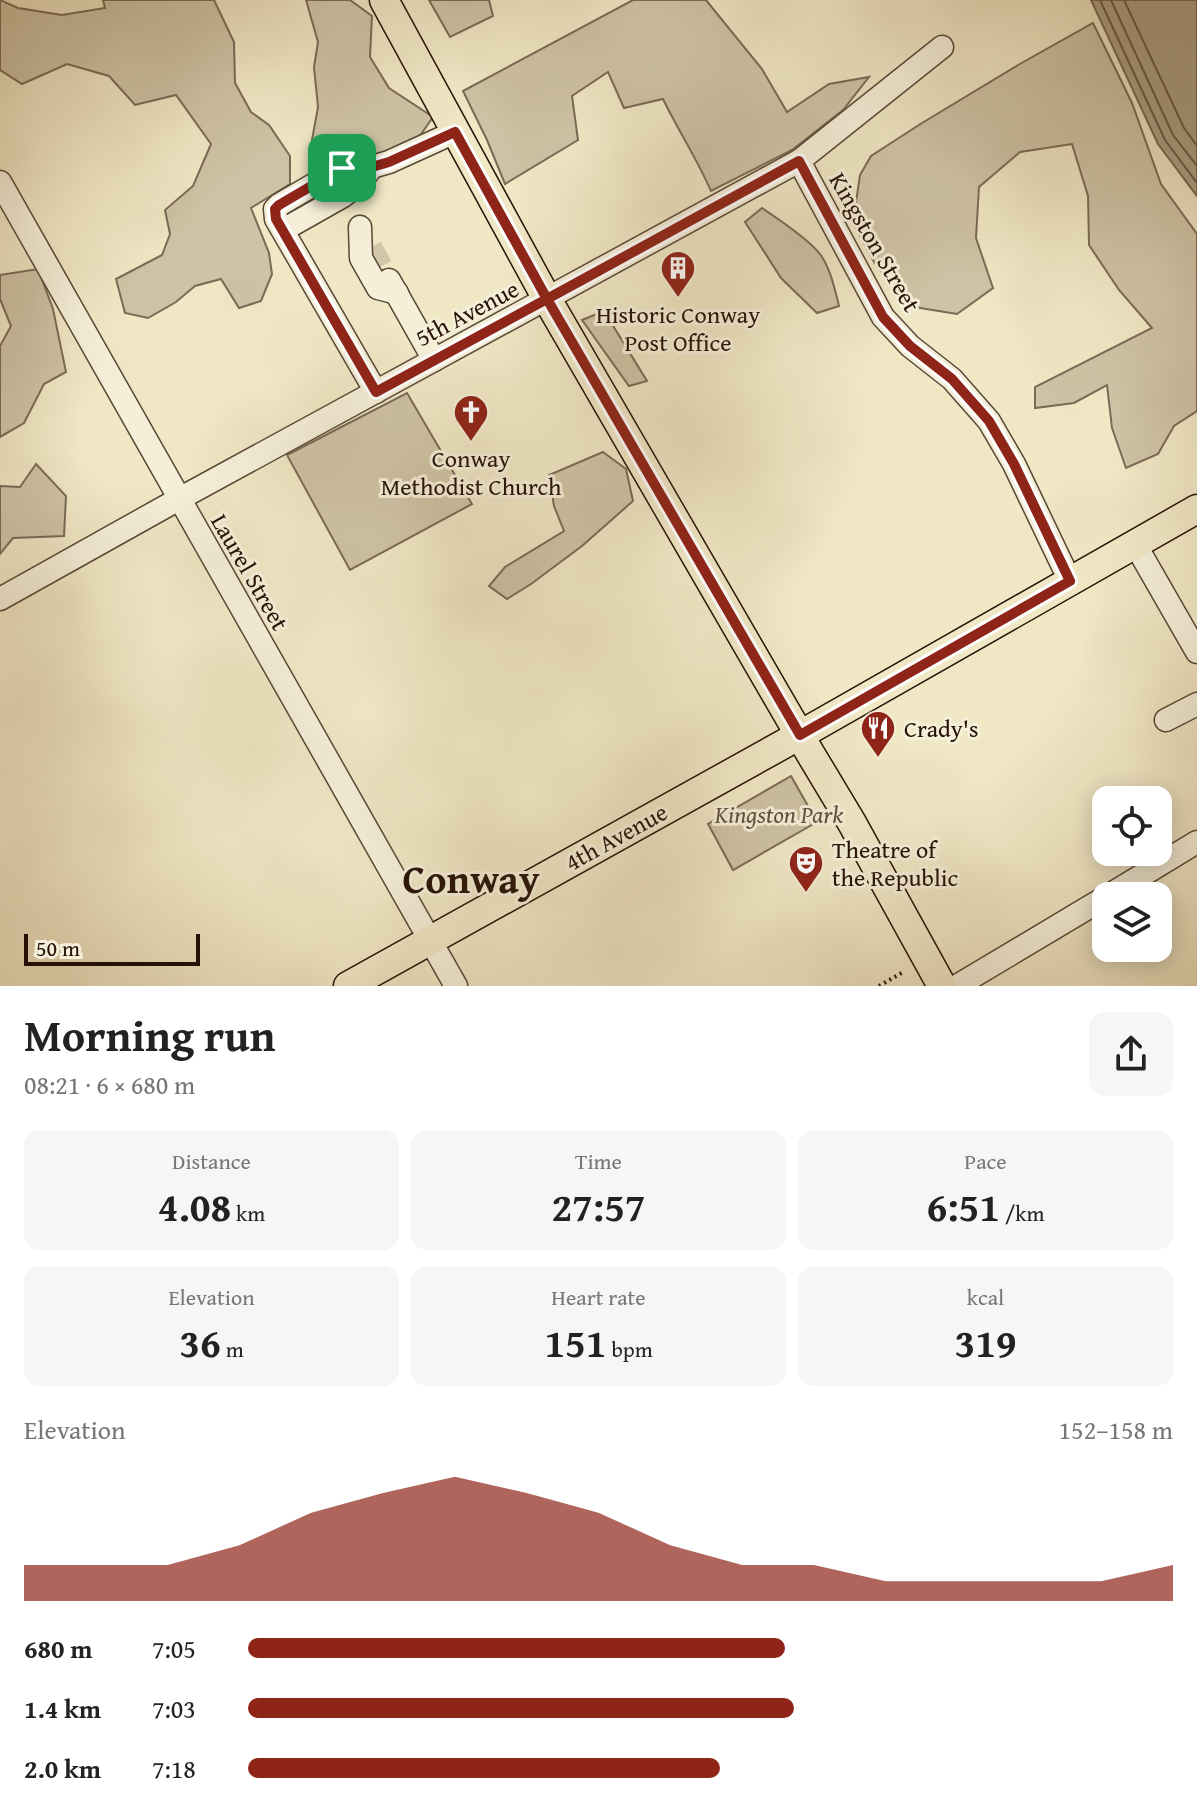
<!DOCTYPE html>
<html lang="en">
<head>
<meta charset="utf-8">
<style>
  body { margin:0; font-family:"Gentium Book Plus",serif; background:#f6f6f6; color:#222; height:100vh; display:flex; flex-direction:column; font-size:30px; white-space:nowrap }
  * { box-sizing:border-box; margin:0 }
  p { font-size:26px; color:#767676 }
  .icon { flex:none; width:44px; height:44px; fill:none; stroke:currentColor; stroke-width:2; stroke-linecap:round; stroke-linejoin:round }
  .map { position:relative; height:986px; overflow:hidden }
  .panel { display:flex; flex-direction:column; background:#fff; flex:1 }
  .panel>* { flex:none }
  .controls { position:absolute; left:1092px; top:786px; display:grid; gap:16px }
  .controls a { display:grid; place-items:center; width:80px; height:80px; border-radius:16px; background:#fff; box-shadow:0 4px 20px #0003; font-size:40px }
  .scale { position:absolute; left:24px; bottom:20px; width:176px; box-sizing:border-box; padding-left:8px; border:4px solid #261206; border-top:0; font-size:22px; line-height:28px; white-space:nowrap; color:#261206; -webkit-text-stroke:6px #f5efd9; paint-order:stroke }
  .pin { position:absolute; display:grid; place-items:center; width:68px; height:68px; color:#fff; margin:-34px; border-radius:16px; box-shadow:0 4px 12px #0006 }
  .round { display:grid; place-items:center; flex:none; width:84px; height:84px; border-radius:16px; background:#f6f6f6 }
  .head { display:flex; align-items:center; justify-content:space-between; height:136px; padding:0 24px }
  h1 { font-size:44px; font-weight:600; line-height:60px }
  .stats { display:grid; grid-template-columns:repeat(3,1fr); gap:12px; height:136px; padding:8px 24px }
  .stats div { display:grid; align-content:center; border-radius:16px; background:#f6f6f6; text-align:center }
  .stats b { font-size:40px; font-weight:600 }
  .stats small { font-size:22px; font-weight:400 }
  .stats p { font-size:22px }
  .chart { height:224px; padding:16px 24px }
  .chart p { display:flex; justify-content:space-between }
  .chart svg { width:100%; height:144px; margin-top:8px; fill:#8f2418; opacity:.7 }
  ul { padding:0 24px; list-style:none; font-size:26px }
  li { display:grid; grid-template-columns:128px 96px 1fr; align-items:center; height:60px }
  li i { height:20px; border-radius:10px; background:#8f2418 }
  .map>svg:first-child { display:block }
  .green { fill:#cec3a5; stroke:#7a6a56; stroke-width:2 }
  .water { fill:#ab9f84; stroke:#766752; stroke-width:2 }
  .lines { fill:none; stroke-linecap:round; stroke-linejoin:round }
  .shore { stroke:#685845; stroke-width:2 }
  .minor-tunnel { stroke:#d2c7a8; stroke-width:22; stroke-dasharray:22 11; stroke-linecap:butt }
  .minor-casing { stroke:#584736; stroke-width:25 }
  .major-casing { stroke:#261206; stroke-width:31 }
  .path { stroke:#261206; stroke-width:4; stroke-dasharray:2 4; stroke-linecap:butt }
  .minor { stroke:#f5efd9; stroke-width:22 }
  .major { stroke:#f0e7c5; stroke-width:28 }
  .route-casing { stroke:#fff; stroke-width:16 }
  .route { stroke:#8f2418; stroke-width:10 }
  .labels { text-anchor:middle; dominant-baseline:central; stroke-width:6; stroke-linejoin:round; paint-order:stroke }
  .street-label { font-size:24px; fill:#261206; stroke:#f5efd9 }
  .poi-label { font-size:24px; fill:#261206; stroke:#f5efd9 }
  .park-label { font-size:24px; font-style:italic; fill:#61503e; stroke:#f5efd9 }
  .town-label { font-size:40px; font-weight:bold; fill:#261206; stroke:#f5efd9 }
</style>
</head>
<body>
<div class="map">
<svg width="1197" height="986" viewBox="0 0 1197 986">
  <rect width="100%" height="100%" fill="#f0e7c5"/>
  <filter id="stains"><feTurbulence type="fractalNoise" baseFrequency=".0025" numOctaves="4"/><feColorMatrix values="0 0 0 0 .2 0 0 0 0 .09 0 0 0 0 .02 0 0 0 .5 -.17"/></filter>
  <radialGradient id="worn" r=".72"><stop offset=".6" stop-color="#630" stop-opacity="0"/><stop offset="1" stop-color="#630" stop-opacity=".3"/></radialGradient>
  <!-- green -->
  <g class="green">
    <path d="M0,0L18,8L62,15L105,8L103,0H214L234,42L235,83L251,112L269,125L290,156V184L251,208L269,253L272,274L261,301L239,308L221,279L195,286L176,302L148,318L125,313L116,279L162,255L170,234L165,210L193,186L211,144L176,95L135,105L109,76L67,64L22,84L0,70Z"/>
    <path d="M306,0H350L372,16L370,57L389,88L433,117L410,150L386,164L339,157L312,140L318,107L314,67L318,42Z"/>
    <path d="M429,0H489L493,16L450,37Z"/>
    <path d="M633,0H706L762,69L787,112L829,84L869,77L843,110L792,150L711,191C697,159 678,130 663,99L624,108L608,72L572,96L578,140L505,184L487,140L463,91Z"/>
    <path d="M1093,23L1132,103L1161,184L1197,234V411L1174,426L1158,454L1126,468L1112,428L1107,385L1074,403L1035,408V387L1152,328L1119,290L1089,245L1088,196L1072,144L1020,152L979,187L976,238L993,288L957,314L908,306L874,262L853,222L860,175L871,156L922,123L1018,65Z"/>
    <path d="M762,208C777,218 814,243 822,257C831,271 835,290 839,306L817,313L781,278L745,222Z"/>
    <path d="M38,269L53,309L66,372L44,384L24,423L0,437V346L11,326L0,299V275Z"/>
    <path d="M604,311L647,381L629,386L582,320Z"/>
    <path d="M407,393L472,504L350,570L287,455Z"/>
    <path d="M603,452L626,469L633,501L582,546L531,584L507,599L489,586L505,567L564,531L554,506L549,475Z"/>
    <path d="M36,464L66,496L64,536L13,538L0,554V486L20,487Z"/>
    <path d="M791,776L817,822L733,870L708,824Z"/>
  </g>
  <!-- water -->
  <path class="water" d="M1091,0H1197V196L1158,144Z"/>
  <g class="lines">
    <!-- shore -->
    <g class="shore">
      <path d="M1100,0L1165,140L1197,183"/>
      <path d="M1111,0L1173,135L1197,166"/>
      <path d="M1124,0L1184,128L1197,146"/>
    </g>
    <!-- minor-tunnel -->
    <path class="minor-tunnel" d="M371,247L389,280"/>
    <!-- minor casing -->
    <g class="minor-casing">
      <g id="minor">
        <path d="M799,161L883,317L910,346L952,379L989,421L1014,464L1070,581"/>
        <path d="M0,182L456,986"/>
        <path d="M360,227L361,258L378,288L397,293"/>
        <path d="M283,230L343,196L359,184L372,167"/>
        <path d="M389,280L434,360"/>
        <path d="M376,392L276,219L275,209L279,205L342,168L372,167L389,162L455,132"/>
        <path d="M1135,544L1197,652"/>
        <path d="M0,599L179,499L799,161L942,47"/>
        <path d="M1166,720L1197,704"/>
        <path d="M1108,896L1197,842"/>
        <path d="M957,986L1106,897"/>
      </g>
    </g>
    <!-- major casing -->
    <g class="major-casing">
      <g id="major">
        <path d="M384,0L547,299L810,753L852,823L942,986"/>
        <path d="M348,986L800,735L1197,509"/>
      </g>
    </g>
    <!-- path -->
    <path class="path" d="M879,986L905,971"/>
    <!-- minor -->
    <use href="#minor" class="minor"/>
    <!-- major -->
    <use href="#major" class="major"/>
  </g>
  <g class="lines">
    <!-- route casing -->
    <g class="route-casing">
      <path id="route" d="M342,168L279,205L275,209L276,219L376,392C444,355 512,318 580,281L799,161L883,317L910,346L952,379L989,421L1014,464L1070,581L800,735L547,299L455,132L389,162L372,167L342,168"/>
    </g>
    <!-- route -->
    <use href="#route" class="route"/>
  </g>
  <!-- icons -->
  <defs>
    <g id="building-pin" transform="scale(1.8)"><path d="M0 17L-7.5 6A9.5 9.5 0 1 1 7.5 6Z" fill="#8f2418" stroke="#f5efd9"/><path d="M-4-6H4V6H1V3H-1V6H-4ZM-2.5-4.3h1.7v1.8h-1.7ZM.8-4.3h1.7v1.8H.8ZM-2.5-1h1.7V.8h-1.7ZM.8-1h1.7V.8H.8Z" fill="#fff"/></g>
    <g id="church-pin" transform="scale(1.8)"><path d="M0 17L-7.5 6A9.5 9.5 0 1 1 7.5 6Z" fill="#8f2418" stroke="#f5efd9"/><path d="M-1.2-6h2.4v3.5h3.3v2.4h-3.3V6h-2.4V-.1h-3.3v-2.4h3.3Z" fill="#fff"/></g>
    <g id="restaurant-pin" transform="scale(1.8)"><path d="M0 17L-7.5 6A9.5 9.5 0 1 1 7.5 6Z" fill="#8f2418" stroke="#f5efd9"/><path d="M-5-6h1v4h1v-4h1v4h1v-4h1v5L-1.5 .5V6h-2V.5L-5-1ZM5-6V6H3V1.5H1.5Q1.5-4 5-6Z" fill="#fff"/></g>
    <g id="theatre-pin" transform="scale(1.8)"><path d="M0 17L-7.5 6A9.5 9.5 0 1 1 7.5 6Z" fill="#8f2418" stroke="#f5efd9"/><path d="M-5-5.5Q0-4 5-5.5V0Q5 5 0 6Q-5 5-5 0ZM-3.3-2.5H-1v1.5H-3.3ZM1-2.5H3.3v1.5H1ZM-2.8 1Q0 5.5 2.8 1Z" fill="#fff"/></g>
  </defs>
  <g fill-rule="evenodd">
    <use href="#building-pin" x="678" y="268"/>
    <use href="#church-pin" x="471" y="412"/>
    <use href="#restaurant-pin" x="878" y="728"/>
    <use href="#theatre-pin" x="806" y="863"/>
  </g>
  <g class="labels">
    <!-- street labels -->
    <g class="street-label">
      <text transform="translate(875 242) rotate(60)">Kingston Street</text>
      <text transform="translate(467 313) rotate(-28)">5th Avenue</text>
      <text transform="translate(250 572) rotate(60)">Laurel Street</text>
      <text transform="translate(616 837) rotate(-29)">4th Avenue</text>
    </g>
    <!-- poi labels -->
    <g class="poi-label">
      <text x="678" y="314">Historic Conway<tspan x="678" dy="28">Post Office</tspan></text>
      <text x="471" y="458">Conway<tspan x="471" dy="28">Methodist Church</tspan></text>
      <text x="904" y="728" text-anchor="start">Crady's</text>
      <text x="832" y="849" text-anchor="start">Theatre of<tspan x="832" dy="28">the Republic</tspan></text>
    </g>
    <!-- park labels -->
    <g class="park-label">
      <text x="779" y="814">Kingston Park</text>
    </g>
    <!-- town labels -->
    <g class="town-label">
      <text x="471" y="878">Conway</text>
    </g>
  </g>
  <rect width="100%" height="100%" filter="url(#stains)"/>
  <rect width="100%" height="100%" fill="url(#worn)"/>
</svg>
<div class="controls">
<a><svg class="icon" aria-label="locate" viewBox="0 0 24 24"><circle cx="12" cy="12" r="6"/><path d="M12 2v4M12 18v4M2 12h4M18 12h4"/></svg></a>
<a><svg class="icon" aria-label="layers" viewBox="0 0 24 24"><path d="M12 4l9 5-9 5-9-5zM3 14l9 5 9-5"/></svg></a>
</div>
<div class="scale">50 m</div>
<div class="pin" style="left:342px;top:168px;background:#1e9e55"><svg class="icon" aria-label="arrive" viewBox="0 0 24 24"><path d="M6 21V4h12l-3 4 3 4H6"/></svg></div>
</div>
<section class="panel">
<div class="head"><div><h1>Morning run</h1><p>08:21 · 6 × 680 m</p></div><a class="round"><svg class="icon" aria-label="share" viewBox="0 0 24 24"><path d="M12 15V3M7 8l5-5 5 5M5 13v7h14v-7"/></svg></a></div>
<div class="stats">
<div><p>Distance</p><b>4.08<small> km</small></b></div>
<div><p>Time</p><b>27:57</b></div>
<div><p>Pace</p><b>6:51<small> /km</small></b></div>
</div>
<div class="stats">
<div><p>Elevation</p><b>36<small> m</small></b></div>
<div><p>Heart rate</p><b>151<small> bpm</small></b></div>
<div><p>kcal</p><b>319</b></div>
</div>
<div class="chart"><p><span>Elevation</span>152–158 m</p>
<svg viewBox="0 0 160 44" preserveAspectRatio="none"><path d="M0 44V33L10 33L20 33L30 27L40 17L50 11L60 6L70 11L80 17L90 27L100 33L110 33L120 38L130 38L140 38L150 38L160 33V44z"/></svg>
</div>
<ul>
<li><b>680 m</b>7:05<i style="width:58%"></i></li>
<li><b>1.4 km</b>7:03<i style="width:59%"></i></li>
<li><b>2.0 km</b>7:18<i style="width:51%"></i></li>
</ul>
</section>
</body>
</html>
